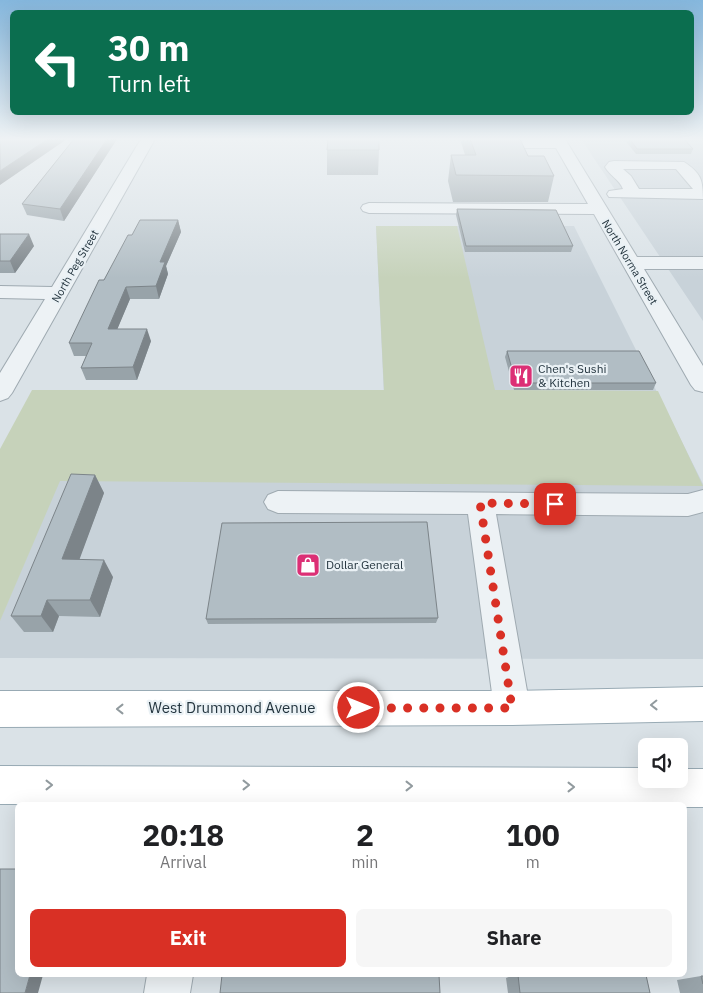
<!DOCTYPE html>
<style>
:root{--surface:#fff;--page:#f6f6f6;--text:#202124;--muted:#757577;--accent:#d93025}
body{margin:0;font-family:"IBM Plex Sans",sans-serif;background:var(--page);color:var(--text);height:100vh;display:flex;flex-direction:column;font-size:19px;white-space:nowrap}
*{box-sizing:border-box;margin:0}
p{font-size:16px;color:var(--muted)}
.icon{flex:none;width:28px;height:28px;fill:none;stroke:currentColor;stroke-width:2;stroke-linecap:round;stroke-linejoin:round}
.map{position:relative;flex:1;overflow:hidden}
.sheet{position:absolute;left:15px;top:802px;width:672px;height:175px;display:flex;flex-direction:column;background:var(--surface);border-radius:8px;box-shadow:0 5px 20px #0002}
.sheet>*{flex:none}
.top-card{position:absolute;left:10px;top:10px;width:684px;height:105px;border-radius:8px;box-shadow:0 5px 20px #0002;background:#0b6e4f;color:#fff;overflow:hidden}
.buttons{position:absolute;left:638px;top:738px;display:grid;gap:10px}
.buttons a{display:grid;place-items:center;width:50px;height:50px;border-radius:8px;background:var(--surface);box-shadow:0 5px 20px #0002;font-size:25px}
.pin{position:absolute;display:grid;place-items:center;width:42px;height:42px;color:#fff;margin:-21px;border-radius:10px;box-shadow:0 2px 8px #0006}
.me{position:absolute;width:55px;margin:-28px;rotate:90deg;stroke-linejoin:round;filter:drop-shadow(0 0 4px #0008)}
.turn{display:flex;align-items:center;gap:18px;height:105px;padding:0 15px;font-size:22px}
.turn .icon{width:65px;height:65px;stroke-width:2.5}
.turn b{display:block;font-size:35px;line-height:42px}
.eta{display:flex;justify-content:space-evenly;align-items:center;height:85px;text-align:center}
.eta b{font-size:30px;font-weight:700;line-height:35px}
.primary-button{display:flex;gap:10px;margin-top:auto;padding:10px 15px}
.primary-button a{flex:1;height:58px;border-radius:8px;background:var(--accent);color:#fff;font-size:20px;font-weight:700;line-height:58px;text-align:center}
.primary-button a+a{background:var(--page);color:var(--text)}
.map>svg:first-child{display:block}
.built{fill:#c8d2d9}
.green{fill:#c6d2ba}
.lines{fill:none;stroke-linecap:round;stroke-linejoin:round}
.minor-casing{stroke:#9faab1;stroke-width:2}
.major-casing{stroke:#98aab4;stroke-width:2}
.minor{fill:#edf2f5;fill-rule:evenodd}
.major{fill:#fff;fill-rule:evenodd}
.wall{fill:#98a3a9}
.shaded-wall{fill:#7c8489}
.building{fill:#b1bdc4;stroke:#7c8489}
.oneway{stroke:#919a9e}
.route{stroke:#d93025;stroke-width:9;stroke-dasharray:0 16.2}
.labels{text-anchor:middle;stroke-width:4.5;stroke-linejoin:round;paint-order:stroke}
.far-street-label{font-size:11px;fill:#23343e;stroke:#eaf1f5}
.poi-label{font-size:12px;fill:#23343e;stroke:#eaf1f5;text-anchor:start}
.near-street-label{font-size:15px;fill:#23343e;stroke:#eaf1f5}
</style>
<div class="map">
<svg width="703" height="993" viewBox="0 0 703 993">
<rect width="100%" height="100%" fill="#dae2e7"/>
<!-- built -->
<path class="built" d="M 581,139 L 703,139 L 703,321 Z
M 376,226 L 574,226 L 703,484 L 703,659 L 0,658 L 0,620 L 59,481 L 388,481 Z"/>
<!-- green -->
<path class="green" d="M 376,226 L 457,226 L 495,390 L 658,391 L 703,486 L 60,481 L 0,621 L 0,449 L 32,390 L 384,390 Z"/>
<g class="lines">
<!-- minor casing -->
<g class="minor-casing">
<path id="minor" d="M 141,139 L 155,139 L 12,393 L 8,398 L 0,401 L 0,373 L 45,299 L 0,298 L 0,286 L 52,287 Z
M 565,139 L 637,257 L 703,257 L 703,269 L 644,269 L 703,366 L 703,392 L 695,390 L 691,385 L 594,214 L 369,213 L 363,211 L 361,208 L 363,205 L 369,203 L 588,204 L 556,148 L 523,148 L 516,144 L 523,140 Z
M 614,161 L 684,162 C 701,173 703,180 703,199 L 609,197 L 607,194 L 609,191 L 623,189 C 619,179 610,176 605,167 L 609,162 ZM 623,169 L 676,169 L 693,189 L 639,189 L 631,176 Z
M 703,490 L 703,512 L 688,516 L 496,514 L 530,708 L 525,720 L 512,725 L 499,720 L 494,708 L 468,514 L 278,513 L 268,509 L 264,502 L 268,495 L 278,491 L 688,494 Z
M 147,975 L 193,975 L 190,993 L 144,993 Z"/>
</g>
<!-- major casing -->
<g class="major-casing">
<path id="major" d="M 703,687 L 703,721 L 512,725 L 0,727 L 0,691 L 512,691 Z
M 0,766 L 646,768 L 646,779 L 679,779 L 679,769 L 703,769 L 703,807 L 685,807 L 685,805 L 0,804 Z"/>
</g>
<!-- minor -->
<use href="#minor" class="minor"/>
<!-- major -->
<use href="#major" class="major"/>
</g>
<!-- wall -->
<path class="wall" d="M 74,139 L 117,139 L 64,221 L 27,215 L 22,204 Z
M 460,139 L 520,139 L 528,156 L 554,176 L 548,202 L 453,202 L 448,181 L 451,155 L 465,155 Z
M 624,139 L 684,139 L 693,149 L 691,154 L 636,154 Z
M 327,150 L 379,150 L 378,175 L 327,175 Z
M 457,209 L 573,246 L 571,252 L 465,252 L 456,215 Z
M 178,220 L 181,232 L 166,266 L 168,274 L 159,299 L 130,299 L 117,329 L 151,341 L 137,380 L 86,380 L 81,368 L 86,356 L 74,356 L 69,343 L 104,280 L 132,235 Z
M 0,234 L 34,246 L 15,273 L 0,273 Z
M 507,351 L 656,383 L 653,390 L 514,390 L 505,357 Z
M 95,475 L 104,493 L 79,559 L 113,577 L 100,617 L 59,616 L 53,632 L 24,632 L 11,616 Z
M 438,618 L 436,623 L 208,624 L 206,619 Z
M 514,975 L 646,975 L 650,993 L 508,993 L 506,978 Z
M 701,976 L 703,976 L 703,993 L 680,993 L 677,980 Z"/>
<!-- shaded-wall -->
<path class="shaded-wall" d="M 48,139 L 67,139 L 0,185 L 0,171 Z
M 107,139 L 117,139 L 64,221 L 60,209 Z
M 178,220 L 181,232 L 166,266 L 168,274 L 159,299 L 156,286 L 160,262 Z
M 29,234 L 34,246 L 15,273 L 10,261 Z
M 126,287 L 130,299 L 112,342 L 108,329 Z
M 147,329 L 151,341 L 137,380 L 133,367 Z
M 95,475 L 104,493 L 73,577 L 62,559 Z
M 104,560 L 113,577 L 100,617 L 90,600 Z
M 47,600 L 59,616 L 53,632 L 41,616 Z
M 30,975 L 43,975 L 38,993 L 25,993 Z"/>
<!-- building -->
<path class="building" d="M 0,139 L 48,139 L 0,171 Z
M 74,139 L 107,139 L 60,209 L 22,204 Z
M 328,139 L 379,139 L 379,150 L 327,150 Z
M 470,139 L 520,139 L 528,156 L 544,156 L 554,176 L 456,175 L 451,155 L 476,155 Z
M 630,139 L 684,139 L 693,149 L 637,149 Z
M 457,209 L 556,210 L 573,246 L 466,246 Z
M 140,220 L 178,220 L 160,262 L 165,262 L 156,286 L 126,287 L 108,329 L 147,329 L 133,367 L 81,368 L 92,343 L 69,343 L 99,280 L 104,280 L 128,235 L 132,235 Z
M 0,234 L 29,234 L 10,261 L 0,261 Z
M 507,351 L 639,351 L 656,383 L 516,383 Z
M 71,474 L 95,475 L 62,559 L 104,560 L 90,600 L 47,600 L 41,616 L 11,616 Z
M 427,522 L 438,618 L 206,619 L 222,523 Z
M 0,869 L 18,869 L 18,975 L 30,975 L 25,993 L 0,993 Z
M 222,975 L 439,975 L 440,993 L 220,993 Z
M 518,975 L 646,975 L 650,993 L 520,993 Z
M 701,976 L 703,976 L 703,984 Z"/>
<!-- one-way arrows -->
<defs><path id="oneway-chevron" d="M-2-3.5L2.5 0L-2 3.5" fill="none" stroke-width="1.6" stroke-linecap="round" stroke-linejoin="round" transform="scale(1.25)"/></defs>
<g class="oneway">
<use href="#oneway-chevron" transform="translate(654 705) rotate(179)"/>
<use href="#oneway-chevron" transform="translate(120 709) rotate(180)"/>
<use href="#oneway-chevron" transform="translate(49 785)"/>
<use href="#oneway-chevron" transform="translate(246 785)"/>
<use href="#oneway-chevron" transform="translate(409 786)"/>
<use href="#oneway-chevron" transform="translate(571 787)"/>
</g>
<!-- sky -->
<linearGradient id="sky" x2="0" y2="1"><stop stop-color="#85b7dd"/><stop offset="0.5" stop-color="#eef2f4"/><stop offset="1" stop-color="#eef2f4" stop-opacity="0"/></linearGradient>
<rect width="703" height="278" fill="url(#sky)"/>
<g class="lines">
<!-- route -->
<path class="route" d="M 359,708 L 512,708 L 480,503 L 555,504"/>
</g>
<!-- icons -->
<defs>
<g id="restaurant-square" transform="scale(1.25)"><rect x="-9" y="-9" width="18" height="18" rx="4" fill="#dc2f75" stroke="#eaf1f5"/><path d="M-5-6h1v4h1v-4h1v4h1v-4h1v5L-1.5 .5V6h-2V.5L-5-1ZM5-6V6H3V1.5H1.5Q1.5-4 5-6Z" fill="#fff"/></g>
<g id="shop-square" transform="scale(1.25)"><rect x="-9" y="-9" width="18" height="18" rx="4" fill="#dc2f75" stroke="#eaf1f5"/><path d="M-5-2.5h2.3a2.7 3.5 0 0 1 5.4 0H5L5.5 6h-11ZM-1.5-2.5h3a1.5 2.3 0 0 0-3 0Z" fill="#fff"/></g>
</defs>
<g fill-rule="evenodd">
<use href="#restaurant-square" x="521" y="376"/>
<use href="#shop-square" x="308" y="565"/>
</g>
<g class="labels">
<!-- far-street labels -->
<g class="far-street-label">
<text transform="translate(630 262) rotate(59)" y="4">North Norma Street</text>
<text transform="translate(75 266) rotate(-60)" y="4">North Peg Street</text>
</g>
<!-- poi labels -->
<g class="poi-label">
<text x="538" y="373">Chen's Sushi<tspan x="538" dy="14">&amp; Kitchen</tspan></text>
<text x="326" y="569">Dollar General</text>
</g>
<!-- near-street labels -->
<g class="near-street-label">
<text x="232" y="713">West Drummond Avenue</text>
</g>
</g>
</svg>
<div class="buttons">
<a><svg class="icon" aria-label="sound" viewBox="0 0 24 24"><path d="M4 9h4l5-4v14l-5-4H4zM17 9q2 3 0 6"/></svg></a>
</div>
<div class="pin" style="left:555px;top:504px;background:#d93025"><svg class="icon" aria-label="arrive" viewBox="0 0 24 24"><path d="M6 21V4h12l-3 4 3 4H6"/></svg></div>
<svg class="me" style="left:359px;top:708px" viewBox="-20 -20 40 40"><circle r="17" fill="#d93025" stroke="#fff" stroke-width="3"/><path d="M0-11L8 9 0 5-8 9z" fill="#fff"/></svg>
<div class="top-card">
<div class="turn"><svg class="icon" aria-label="left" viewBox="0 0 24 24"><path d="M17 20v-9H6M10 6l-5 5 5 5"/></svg><div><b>30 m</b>Turn left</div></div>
</div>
<section class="sheet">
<div class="eta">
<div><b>20:18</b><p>Arrival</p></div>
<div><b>2</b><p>min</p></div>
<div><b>100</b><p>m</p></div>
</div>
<div class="primary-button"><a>Exit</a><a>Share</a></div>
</section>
</div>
